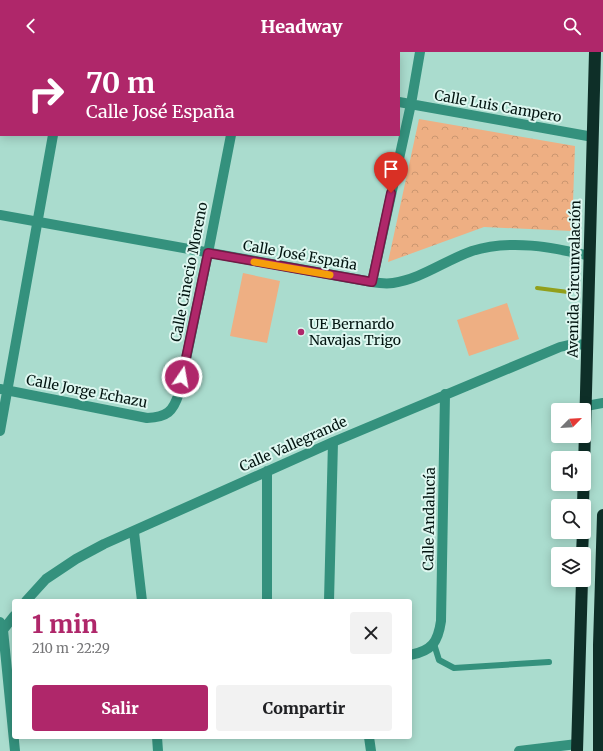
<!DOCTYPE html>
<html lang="es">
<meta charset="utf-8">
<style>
:root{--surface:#fff;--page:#f2f2f2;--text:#202124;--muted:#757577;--accent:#af276a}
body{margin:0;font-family:Merriweather,serif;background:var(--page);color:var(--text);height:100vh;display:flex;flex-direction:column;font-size:15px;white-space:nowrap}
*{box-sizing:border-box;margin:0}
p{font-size:13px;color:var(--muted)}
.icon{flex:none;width:22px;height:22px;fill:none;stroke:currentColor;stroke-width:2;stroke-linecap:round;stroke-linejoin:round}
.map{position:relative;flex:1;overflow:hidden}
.side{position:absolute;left:12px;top:547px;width:400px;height:140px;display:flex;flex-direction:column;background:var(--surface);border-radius:4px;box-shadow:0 2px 10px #0003}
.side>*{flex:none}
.hud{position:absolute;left:0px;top:0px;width:400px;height:84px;box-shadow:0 2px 10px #0003;background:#af276a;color:#fff;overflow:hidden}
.needle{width:26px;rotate:66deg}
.tools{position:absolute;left:551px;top:351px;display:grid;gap:8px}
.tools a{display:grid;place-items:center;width:40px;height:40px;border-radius:4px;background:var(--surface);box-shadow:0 2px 10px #0003;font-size:20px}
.pin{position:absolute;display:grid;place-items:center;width:34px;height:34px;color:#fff;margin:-41px -17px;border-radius:50% 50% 50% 0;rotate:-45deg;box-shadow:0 0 4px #0007}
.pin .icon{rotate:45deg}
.me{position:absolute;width:44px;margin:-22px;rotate:12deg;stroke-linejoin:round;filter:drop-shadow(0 0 3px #0008)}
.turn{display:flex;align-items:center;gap:14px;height:84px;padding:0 20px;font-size:18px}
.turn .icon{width:52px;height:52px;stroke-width:2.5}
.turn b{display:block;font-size:28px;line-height:34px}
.round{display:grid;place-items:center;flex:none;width:42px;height:42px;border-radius:4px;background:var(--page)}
.overview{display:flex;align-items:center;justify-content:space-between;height:68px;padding:0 20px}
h1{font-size:24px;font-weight:800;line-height:30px;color:var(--accent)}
.cta{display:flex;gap:8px;margin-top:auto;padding:8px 20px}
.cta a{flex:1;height:46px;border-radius:4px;background:var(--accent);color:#fff;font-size:16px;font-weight:800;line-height:46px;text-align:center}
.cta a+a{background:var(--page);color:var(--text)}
header{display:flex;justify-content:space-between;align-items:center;height:52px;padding:0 20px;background:var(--accent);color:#fff;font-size:18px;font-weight:800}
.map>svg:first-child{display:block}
.grass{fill:#eeaf83}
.park{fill:url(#park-crowns)}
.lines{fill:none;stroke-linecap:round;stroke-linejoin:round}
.stream{stroke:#929f1b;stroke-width:4}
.lane{stroke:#34917d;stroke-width:6}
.street{stroke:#34917d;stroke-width:10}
.highway{stroke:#0e2f28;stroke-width:12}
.route-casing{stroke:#721945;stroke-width:10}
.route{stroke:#af276a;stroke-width:7}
.slow{stroke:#f59e0b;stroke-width:7}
.poi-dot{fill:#af276a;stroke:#def7f0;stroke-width:1.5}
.labels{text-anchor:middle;stroke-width:4;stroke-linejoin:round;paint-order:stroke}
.street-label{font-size:14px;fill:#021410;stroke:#def7f0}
.poi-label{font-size:14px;fill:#021410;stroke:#def7f0;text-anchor:start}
</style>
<header><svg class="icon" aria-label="back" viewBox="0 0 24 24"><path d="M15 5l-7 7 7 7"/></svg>Headway<svg class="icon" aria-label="search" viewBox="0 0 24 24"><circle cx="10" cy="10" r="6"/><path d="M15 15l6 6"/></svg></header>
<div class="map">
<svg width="603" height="699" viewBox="0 0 603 699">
<defs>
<pattern id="park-crowns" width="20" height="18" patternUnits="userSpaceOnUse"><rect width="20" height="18" fill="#eeaf83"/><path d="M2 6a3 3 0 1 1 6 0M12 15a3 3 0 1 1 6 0" fill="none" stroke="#ca9670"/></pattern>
</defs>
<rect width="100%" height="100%" fill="#aadcce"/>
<!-- grass -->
<path class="grass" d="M 243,221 L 280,229 L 267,291 L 230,284 Z
M 507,251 L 519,287 L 469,304 L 457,268 Z"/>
<!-- park -->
<path class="park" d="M 419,67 L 575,94 L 572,179 L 484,175 L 388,210 Z"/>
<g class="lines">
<!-- stream -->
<path class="stream" d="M 537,236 L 568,240"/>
<!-- lane -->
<path class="lane" d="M 434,592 L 439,608 L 454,616 L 549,610"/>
<!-- street -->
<path class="street" d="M 117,0 L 123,1
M 67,1 L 67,0
M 247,1 L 247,0
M 399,50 L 593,85
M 0,163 L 372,230 C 378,231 386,232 393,231 C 421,227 446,208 472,199 C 511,187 552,195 590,204
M 372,230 L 411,52 L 420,0
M 0,337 L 147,366 C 167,365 173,360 179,341 L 208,201 L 231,83
M 586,354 L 603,351
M 0,379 L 53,83
M 134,480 L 142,549
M 26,549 L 46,527 L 76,507 L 104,492 L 333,390 L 560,295 L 573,292 L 588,293
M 267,549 L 267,419
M 329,549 L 333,390
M 0,570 L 3,578 L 15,699
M 3,578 L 14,564
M 410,603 C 432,599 438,590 441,569 L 445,342
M 157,685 L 158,699
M 369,685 L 371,699
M 519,699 L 577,692"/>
<!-- highway -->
<path class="highway" d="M 583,454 L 595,0
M 582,502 L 583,480
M 577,699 L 582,528
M 599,699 L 599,593 L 603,463"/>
</g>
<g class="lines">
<!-- route casing -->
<g class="route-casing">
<path id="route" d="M 182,325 L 208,201 L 372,230 L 391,141"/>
</g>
<!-- route -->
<use href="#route" class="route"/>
<!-- slow -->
<path class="slow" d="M 254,210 L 330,223"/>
</g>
<!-- markers -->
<circle class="poi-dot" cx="301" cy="280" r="4"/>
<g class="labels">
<!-- street labels -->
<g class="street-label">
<text transform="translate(498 54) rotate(10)" y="5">Calle Luis Campero</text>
<text transform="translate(300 203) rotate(10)" y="5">Calle José España</text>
<text transform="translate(189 220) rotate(-79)" y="5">Calle Cinecio Moreno</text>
<text transform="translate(574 227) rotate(-89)" y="5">Avenida Circunvalación</text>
<text transform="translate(87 339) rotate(11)" y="5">Calle Jorge Echazu</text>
<text transform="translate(293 392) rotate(-24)" y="5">Calle Vallegrande</text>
<text transform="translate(429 467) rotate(-89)" y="5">Calle Andalucía</text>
</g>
<!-- poi labels -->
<g class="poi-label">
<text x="309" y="277">UE Bernardo<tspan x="309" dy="16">Navajas Trigo</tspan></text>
</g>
</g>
</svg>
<div class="tools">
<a><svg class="needle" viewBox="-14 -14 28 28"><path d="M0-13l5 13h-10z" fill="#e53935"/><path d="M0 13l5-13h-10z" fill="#757577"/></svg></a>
<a><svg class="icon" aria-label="sound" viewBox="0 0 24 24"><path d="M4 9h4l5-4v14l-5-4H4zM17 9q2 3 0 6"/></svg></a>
<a><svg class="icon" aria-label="search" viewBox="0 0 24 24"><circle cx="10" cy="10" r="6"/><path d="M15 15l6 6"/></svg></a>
<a><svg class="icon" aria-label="layers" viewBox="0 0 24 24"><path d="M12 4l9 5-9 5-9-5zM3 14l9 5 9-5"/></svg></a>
</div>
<div class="pin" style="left:391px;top:141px;background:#d93025"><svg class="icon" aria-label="arrive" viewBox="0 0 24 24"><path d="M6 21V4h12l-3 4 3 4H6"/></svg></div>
<svg class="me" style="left:182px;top:325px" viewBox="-20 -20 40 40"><circle r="17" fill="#af276a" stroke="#fff" stroke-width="3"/><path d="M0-11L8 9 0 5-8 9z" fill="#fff"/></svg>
<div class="hud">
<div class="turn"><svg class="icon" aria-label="right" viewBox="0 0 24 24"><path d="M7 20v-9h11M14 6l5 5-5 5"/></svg><div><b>70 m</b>Calle José España</div></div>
</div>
<section class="side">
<div class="overview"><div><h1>1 min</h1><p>210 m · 22:29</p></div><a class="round"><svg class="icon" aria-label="close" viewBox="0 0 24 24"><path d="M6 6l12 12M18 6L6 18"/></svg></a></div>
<div class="cta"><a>Salir</a><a>Compartir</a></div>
</section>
</div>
